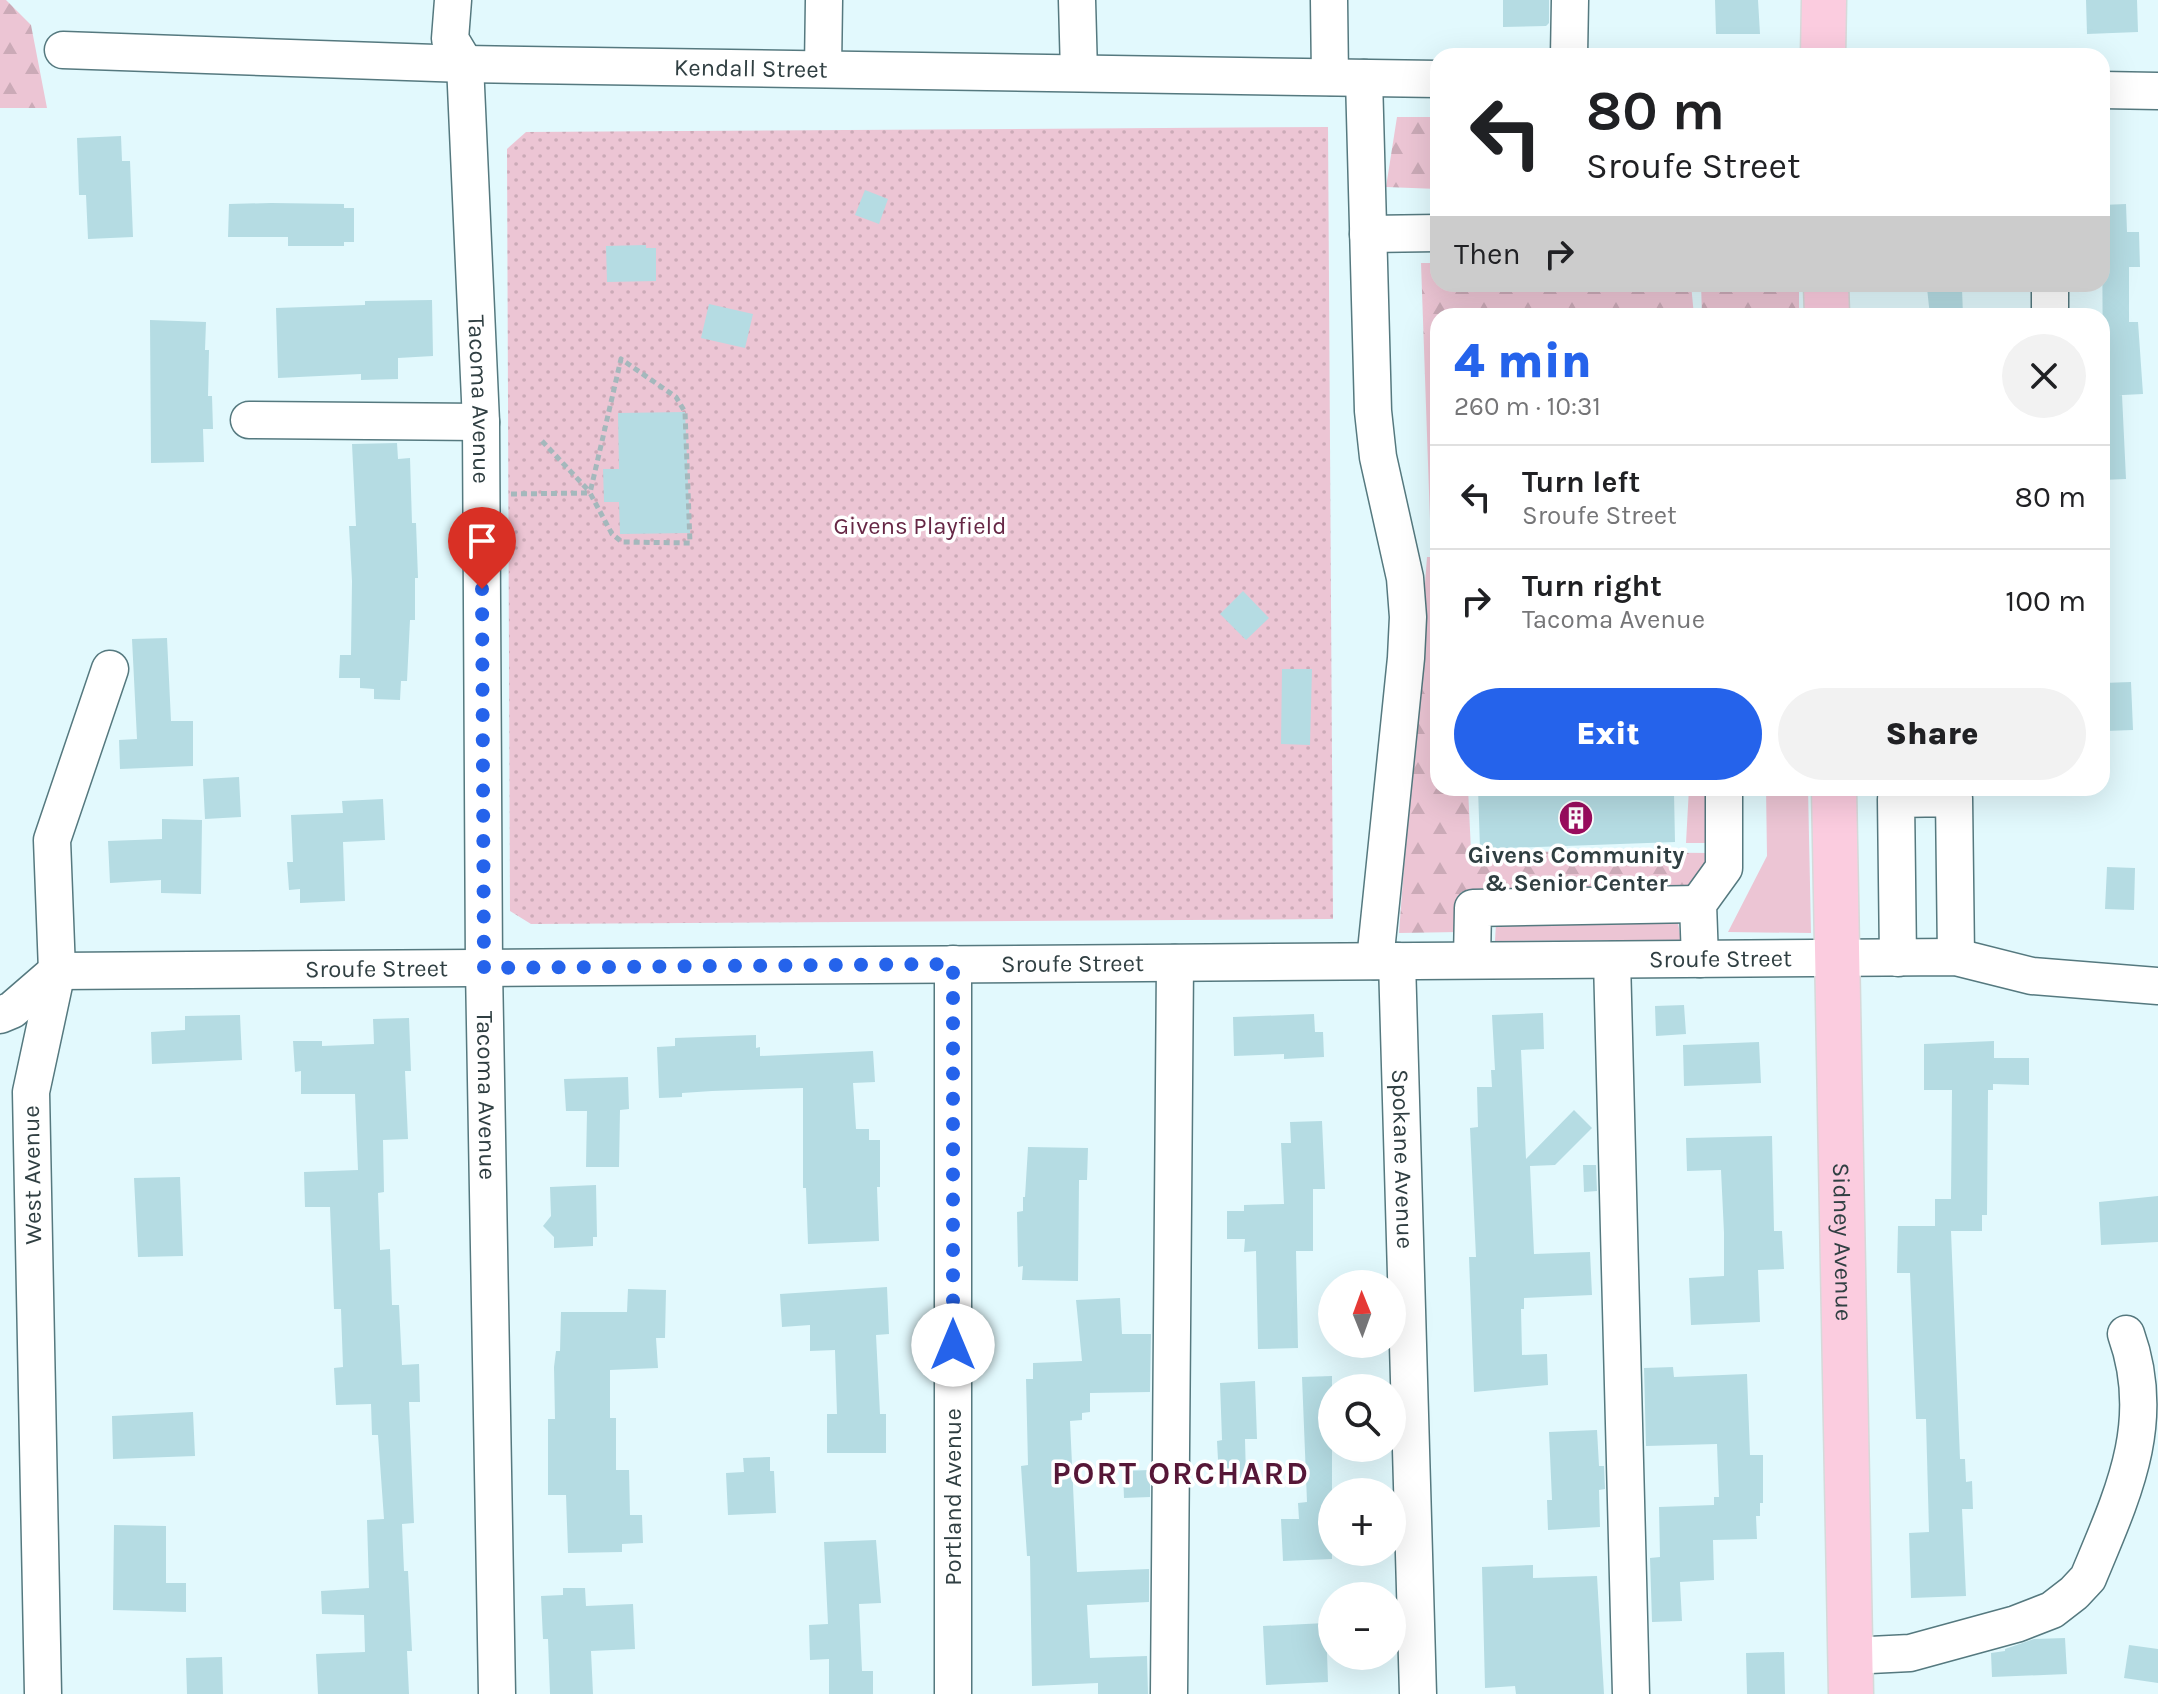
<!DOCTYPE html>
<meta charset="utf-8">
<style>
:root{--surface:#fff;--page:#f2f2f2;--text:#202124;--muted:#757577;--line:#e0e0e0;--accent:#2563eb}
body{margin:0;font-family:Karla,sans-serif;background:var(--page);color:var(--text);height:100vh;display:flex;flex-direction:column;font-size:30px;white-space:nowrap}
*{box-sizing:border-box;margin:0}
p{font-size:26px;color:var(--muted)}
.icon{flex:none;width:44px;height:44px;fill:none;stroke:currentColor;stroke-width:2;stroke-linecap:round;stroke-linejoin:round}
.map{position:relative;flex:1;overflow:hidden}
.drawer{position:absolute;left:1430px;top:308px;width:680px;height:488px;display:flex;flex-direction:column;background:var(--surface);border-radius:24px;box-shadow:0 8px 32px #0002}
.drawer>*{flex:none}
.hud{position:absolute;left:1430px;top:48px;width:680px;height:244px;border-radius:24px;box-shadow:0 8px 32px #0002;background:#fff;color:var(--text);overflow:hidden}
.needle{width:52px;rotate:359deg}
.buttons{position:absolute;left:1318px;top:1270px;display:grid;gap:16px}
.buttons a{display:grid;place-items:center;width:88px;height:88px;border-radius:50%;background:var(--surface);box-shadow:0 8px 32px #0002;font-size:40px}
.pin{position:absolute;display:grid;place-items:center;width:68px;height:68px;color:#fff;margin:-82px -34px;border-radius:50% 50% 50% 0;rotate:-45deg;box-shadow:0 0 8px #0007}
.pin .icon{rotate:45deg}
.me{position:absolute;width:88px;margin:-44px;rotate:0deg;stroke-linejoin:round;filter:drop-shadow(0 0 6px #0008)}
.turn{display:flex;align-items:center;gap:28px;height:168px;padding:0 24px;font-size:36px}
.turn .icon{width:104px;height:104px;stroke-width:2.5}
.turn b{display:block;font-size:56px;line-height:68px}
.then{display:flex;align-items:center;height:76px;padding:0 24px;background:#0003;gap:16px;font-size:30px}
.round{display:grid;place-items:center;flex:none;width:84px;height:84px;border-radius:42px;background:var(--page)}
.headline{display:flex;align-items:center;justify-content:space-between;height:136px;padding:0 24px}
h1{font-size:48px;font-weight:800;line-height:60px;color:var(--accent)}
.cta{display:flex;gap:16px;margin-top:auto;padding:16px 24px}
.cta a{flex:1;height:92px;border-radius:48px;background:var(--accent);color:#fff;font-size:32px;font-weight:800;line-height:92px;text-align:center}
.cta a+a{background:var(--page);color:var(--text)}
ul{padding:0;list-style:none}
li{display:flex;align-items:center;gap:24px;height:104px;padding:0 24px;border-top:2px solid var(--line)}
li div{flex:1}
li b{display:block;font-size:30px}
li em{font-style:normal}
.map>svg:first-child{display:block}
.grass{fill:#ecc5d4}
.forest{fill:url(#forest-firs)}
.park{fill:url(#park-dots)}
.building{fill:#b5dce3}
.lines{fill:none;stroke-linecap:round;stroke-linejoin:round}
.minor-casing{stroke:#55797f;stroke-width:39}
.major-casing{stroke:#d6d9d9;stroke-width:47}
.path{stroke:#a4b8bc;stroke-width:5;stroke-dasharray:6 4;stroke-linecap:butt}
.minor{stroke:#fff;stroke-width:36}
.major{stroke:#fbccdf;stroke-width:44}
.route{stroke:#2563eb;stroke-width:14;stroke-dasharray:0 25.2}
.labels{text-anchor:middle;stroke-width:7;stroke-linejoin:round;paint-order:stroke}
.street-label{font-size:24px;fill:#303f42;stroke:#fff}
.park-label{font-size:24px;fill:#662745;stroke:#fff}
.poi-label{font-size:24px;font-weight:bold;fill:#303f42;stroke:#fff}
.district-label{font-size:32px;font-weight:bold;letter-spacing:2px;fill:#561737;stroke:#fff}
</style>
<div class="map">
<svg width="2158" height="1694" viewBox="0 0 2158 1694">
<defs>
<pattern id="forest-firs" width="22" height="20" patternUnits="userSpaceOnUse" patternTransform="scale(2)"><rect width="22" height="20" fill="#ecc5d4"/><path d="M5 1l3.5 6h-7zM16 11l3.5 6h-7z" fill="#cbaab7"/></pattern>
<pattern id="park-dots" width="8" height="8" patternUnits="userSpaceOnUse" patternTransform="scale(2)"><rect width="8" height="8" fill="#ecc5d4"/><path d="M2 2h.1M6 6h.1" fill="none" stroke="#cbaab7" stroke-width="1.8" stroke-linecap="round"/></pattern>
</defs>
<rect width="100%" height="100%" fill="#e2f9fd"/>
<!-- grass -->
<path class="grass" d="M 1689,788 L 1713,788 L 1713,843 L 1686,843 Z
M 1766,788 L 1808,788 L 1811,933 L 1728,932 L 1767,856 Z
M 1678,923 L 1681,940 L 1495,941 L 1496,924 Z"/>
<!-- forest -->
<path class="forest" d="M 0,0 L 6,0 L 31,25 L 47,108 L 0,108 Z
M 1397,117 L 1438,117 L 1438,189 L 1386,187 Z
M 1421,263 L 1438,263 L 1438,284 L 1691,284 L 1694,316 L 1438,316 L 1438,548 L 1431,549 Z
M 1701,284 L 1799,284 L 1799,316 L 1702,315 Z
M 1427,557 L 1438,557 L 1438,788 L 1468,788 L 1471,851 L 1712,853 L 1695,887 L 1461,892 L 1459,932 L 1399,933 Z"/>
<!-- park -->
<path class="park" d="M 1328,127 L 1333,919 L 531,924 L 510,911 L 507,149 L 526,132 Z"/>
<!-- building -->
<path class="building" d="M 1503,0 L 1549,0 L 1549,23 L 1546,26 L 1503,27 Z
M 1715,0 L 1758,0 L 1760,34 L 1716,34 Z
M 2086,0 L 2137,0 L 2138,32 L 2087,34 Z
M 121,136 L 122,161 L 130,161 L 133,237 L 88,239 L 86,195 L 79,195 L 77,138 Z
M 865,190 L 888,199 L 879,224 L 855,215 Z
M 271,203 L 344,204 L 344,208 L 354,208 L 354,242 L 344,242 L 344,246 L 288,246 L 288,237 L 228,237 L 229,204 Z
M 2126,204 L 2127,232 L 2139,232 L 2140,267 L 2129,267 L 2129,322 L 2138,322 L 2143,394 L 2103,396 L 2102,205 Z
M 646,245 L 646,248 L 656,248 L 656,281 L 607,282 L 606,246 Z
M 1927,288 L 1962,288 L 1963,316 L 1930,316 Z
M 432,300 L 433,356 L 398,358 L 398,379 L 361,380 L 361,374 L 278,378 L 276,308 L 365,305 L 365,301 Z
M 709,304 L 753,314 L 745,348 L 701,338 Z
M 150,320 L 206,322 L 205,350 L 209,350 L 208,396 L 212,396 L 213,429 L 203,429 L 204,462 L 151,463 Z
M 2122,395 L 2126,479 L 2102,480 L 2102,396 Z
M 685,412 L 690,533 L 620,534 L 619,502 L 604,502 L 603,469 L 619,469 L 618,413 Z
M 397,443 L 398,459 L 410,458 L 412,523 L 416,523 L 418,578 L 415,578 L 415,620 L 410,620 L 407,681 L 401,681 L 400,700 L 374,699 L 374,689 L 360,688 L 360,678 L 339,678 L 340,655 L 351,655 L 352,581 L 349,526 L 356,526 L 352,444 Z
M 1243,591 L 1269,618 L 1246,640 L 1220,614 Z
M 167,638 L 171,721 L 193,721 L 193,766 L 120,769 L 119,740 L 137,739 L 132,639 Z
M 1282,669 L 1312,669 L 1310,745 L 1281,744 Z
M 2131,682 L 2133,730 L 2105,731 L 2103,683 Z
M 239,777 L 241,817 L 205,819 L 203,779 Z
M 1478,788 L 1670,788 L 1670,794 L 1674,793 L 1675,842 L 1480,849 Z
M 383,799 L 385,840 L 343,842 L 345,901 L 300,903 L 300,889 L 289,890 L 287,862 L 293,862 L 291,815 L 343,813 L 342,801 Z
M 162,819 L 202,820 L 201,894 L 161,893 L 161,880 L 110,883 L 108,841 L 162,839 Z
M 2107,867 L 2135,868 L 2134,910 L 2105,909 Z
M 1684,1005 L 1686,1034 L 1656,1036 L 1655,1006 Z
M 1543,1013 L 1544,1049 L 1521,1050 L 1526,1159 L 1574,1110 L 1592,1128 L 1555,1165 L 1530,1166 L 1534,1254 L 1590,1252 L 1592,1295 L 1524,1298 L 1524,1309 L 1521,1309 L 1522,1355 L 1547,1354 L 1548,1385 L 1474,1392 L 1469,1257 L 1476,1257 L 1470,1128 L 1478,1127 L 1477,1087 L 1492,1087 L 1491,1070 L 1495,1070 L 1492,1015 Z
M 1314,1014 L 1315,1032 L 1323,1032 L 1324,1057 L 1284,1059 L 1284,1054 L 1234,1056 L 1233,1017 Z
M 240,1015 L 242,1060 L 152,1064 L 151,1032 L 185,1030 L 185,1016 Z
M 409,1018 L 411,1071 L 405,1071 L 408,1139 L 383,1140 L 384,1192 L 378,1193 L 380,1250 L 390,1249 L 392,1305 L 399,1305 L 402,1365 L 419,1364 L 420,1402 L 409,1402 L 414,1523 L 402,1524 L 404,1571 L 408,1571 L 412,1651 L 407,1651 L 409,1694 L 318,1694 L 316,1654 L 365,1652 L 364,1615 L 322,1614 L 321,1591 L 369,1588 L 367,1520 L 384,1519 L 378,1435 L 372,1435 L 371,1404 L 336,1405 L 334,1368 L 343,1367 L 341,1309 L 334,1309 L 330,1207 L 305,1207 L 304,1172 L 358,1170 L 355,1094 L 301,1094 L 301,1071 L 295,1072 L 293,1041 L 322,1041 L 322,1046 L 374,1044 L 373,1019 Z
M 756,1035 L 756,1048 L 760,1047 L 760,1056 L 873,1051 L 875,1082 L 853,1083 L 856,1129 L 869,1129 L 869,1140 L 880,1140 L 880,1187 L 877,1187 L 879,1241 L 808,1244 L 806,1188 L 803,1188 L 803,1088 L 712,1091 L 682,1093 L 682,1097 L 659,1098 L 657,1047 L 675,1046 L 675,1038 Z
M 1994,1041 L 1994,1058 L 2029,1058 L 2029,1085 L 1993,1084 L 1993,1090 L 1988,1090 L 1987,1215 L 1982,1215 L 1982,1231 L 1951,1231 L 1960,1459 L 1965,1459 L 1966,1482 L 1972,1481 L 1973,1509 L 1962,1509 L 1966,1596 L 1911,1598 L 1909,1533 L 1929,1532 L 1926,1419 L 1916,1419 L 1910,1273 L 1897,1273 L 1898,1226 L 1935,1226 L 1935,1199 L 1951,1199 L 1952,1090 L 1924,1090 L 1924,1044 Z
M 1759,1042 L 1761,1083 L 1684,1086 L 1683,1045 Z
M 628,1077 L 629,1109 L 620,1110 L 619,1167 L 586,1167 L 587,1111 L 566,1111 L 564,1079 Z
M 1322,1121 L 1325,1189 L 1313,1189 L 1313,1251 L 1296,1251 L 1298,1348 L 1258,1349 L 1256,1251 L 1244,1252 L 1245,1239 L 1227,1239 L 1227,1211 L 1244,1211 L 1244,1205 L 1284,1204 L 1281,1143 L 1291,1143 L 1290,1122 Z
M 1772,1136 L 1774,1231 L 1782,1231 L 1784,1269 L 1758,1270 L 1760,1322 L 1691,1325 L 1689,1278 L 1724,1276 L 1724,1233 L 1721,1170 L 1687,1171 L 1686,1138 Z
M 1028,1147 L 1088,1148 L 1087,1180 L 1079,1180 L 1078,1281 L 1022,1280 L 1023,1266 L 1018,1267 L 1017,1212 L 1023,1211 L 1023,1197 L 1025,1197 Z
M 1583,1165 L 1596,1165 L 1597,1191 L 1584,1192 Z
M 180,1177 L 183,1256 L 138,1257 L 134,1178 Z
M 596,1185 L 597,1237 L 593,1237 L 593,1246 L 554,1248 L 554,1237 L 543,1226 L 551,1216 L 550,1187 Z
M 2158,1196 L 2158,1242 L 2101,1245 L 2099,1202 Z
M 887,1287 L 889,1334 L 876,1335 L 880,1414 L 886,1414 L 886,1453 L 827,1453 L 827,1414 L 837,1414 L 835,1350 L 810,1351 L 810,1325 L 782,1327 L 780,1294 Z
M 628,1289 L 666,1290 L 665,1338 L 656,1338 L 658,1368 L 610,1370 L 610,1418 L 616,1418 L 616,1470 L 629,1470 L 630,1515 L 642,1515 L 643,1543 L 622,1544 L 622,1552 L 568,1553 L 566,1495 L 548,1495 L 548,1419 L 555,1419 L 554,1367 L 556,1351 L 560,1351 L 561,1312 L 627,1312 Z
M 1120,1298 L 1122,1334 L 1151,1334 L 1150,1392 L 1090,1393 L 1090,1412 L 1082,1413 L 1082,1420 L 1070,1421 L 1077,1572 L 1149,1569 L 1149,1602 L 1087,1605 L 1090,1658 L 1147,1656 L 1148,1694 L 1098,1694 L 1098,1683 L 1032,1686 L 1030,1556 L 1027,1556 L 1021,1466 L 1028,1465 L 1026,1379 L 1033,1379 L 1033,1363 L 1082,1361 L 1076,1300 Z
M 1673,1367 L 1674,1377 L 1747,1374 L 1750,1455 L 1763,1455 L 1763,1503 L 1760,1503 L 1760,1516 L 1756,1516 L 1757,1539 L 1713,1540 L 1714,1580 L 1680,1582 L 1682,1621 L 1652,1622 L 1650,1558 L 1660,1557 L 1659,1507 L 1714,1505 L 1714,1497 L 1719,1497 L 1717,1444 L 1646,1446 L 1644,1368 Z
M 1332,1376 L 1332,1559 L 1283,1561 L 1281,1519 L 1299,1519 L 1298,1503 L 1307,1502 L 1302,1377 Z
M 1255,1381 L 1257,1439 L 1245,1439 L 1246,1478 L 1219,1479 L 1217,1441 L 1228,1439 L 1222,1440 L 1220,1383 Z
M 193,1412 L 195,1456 L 113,1459 L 112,1416 Z
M 1597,1430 L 1599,1466 L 1604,1466 L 1605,1489 L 1599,1490 L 1600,1527 L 1548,1530 L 1547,1500 L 1552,1500 L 1549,1432 Z
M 770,1457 L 770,1471 L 774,1471 L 776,1513 L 728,1515 L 726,1473 L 744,1472 L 743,1458 Z
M 1150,1470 L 1150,1497 L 1124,1498 L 1123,1471 Z
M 114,1525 L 166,1526 L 166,1583 L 186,1583 L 186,1612 L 113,1610 Z
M 876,1540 L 881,1603 L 859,1604 L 862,1671 L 873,1671 L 873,1694 L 829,1694 L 829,1659 L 810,1660 L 809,1625 L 828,1624 L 824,1542 Z
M 1533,1565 L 1533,1578 L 1597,1576 L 1604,1694 L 1516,1694 L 1515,1686 L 1485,1688 L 1482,1567 Z
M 563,1588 L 585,1588 L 586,1606 L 633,1604 L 635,1649 L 591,1651 L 593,1694 L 550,1694 L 548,1639 L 543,1639 L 541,1596 L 563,1595 Z
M 1326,1623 L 1328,1682 L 1266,1685 L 1263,1626 Z
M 2065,1638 L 2067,1674 L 1992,1677 L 1991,1653 L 2005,1651 L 2005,1649 L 2034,1639 Z
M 2129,1645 L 2158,1649 L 2158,1683 L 2124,1678 Z
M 1784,1652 L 1785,1694 L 1747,1694 L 1746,1653 Z
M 222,1657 L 223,1694 L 187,1694 L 186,1658 Z"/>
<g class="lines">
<!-- minor casing -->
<g class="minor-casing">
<g id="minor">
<path id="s1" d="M 453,0 L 450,39 L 465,64 L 481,422 L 484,968 L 497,1694"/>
<path d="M 1077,0 L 1079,73"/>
<path d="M 1329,0 L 1330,77"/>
<path id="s2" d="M 63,50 L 465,64 L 1438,79"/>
<path d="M 1569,56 L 1570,0"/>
<path d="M 823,68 L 824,0"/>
<path d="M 1364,78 L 1373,411 L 1378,457 L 1405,578 L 1408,617 L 1406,658 L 1375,961"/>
<path d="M 2102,90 L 2158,91"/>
<path d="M 1368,234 L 1438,233"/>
<path d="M 2050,284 L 2050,316"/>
<path d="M 249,420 L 481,422"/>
<path d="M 1898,958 L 1896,799 L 1954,798 L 1956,957"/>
<path d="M 1700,959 L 1698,904 L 1724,868 L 1724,788"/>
<path d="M 1472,960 L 1473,908 L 1698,904"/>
<path d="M 1612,960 L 1631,1694"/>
<path id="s3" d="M 1397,961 L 1418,1694"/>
<path d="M 953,964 L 953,1694"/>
<path id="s4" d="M 0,1015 L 12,1010 L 57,971 L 1956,957 L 2032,976 L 2158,986"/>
<path d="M 1850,1656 L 1910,1653 L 2016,1624 L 2052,1610 L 2074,1593 L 2088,1578 C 2122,1496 2158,1423 2126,1334"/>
<path d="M 43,1694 L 31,1092 L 57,971 L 52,840 L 110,669"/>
<path d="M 1169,1694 L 1175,963"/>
</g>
</g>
<!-- major casing -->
<g class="major-casing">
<g id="major">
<path d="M 1823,56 L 1824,0"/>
<path d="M 1826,284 L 1827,316"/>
<path id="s5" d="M 1834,788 L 1851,1694"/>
</g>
</g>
<!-- path -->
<path class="path" d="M 542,441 L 590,492
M 511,494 L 590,493 L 612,534 L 622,542 L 690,543 L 685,412 L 676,397 L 621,359 L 590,493"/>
<!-- minor -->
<use href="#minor" class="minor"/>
<!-- major -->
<use href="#major" class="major"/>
</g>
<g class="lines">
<!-- route -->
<path class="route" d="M 482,589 L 484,968 L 953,964 L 953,1345"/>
</g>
<!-- icons -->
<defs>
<g id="building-disc" transform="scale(1.8)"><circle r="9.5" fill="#9a0c5e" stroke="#fff"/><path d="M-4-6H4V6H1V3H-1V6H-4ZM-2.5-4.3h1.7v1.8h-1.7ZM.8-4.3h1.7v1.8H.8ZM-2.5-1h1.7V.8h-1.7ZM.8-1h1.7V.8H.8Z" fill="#fff"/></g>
</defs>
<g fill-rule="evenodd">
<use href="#building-disc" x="1576" y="818"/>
</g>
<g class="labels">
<!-- street labels -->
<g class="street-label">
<text dy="8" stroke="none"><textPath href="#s2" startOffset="688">Kendall Street</textPath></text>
<text dy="8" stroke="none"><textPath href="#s1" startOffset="404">Tacoma Avenue</textPath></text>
<text dy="8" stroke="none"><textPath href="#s4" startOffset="1736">Sroufe Street</textPath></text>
<text dy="8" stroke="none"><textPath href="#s4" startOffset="1088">Sroufe Street</textPath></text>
<text dy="8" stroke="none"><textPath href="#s4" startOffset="392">Sroufe Street</textPath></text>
<text dy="8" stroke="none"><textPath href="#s1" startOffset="1100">Tacoma Avenue</textPath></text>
<text dy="8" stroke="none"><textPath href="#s3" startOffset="198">Spokane Avenue</textPath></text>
<text transform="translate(32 1175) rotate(-91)" y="8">West Avenue</text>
<text dy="8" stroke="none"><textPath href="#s5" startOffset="454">Sidney Avenue</textPath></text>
<text transform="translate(953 1497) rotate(-90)" y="8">Portland Avenue</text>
</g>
<!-- park labels -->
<g class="park-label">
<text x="920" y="534">Givens Playfield</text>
</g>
<!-- poi labels -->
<g class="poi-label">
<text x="1576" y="863">Givens Community<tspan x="1576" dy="28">&amp; Senior Center</tspan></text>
</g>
<!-- district labels -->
<g class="district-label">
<text x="1181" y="1484">PORT ORCHARD</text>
</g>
</g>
</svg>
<div class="buttons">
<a><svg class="needle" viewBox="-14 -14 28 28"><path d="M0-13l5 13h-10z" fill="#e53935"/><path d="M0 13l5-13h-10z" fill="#757577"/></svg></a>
<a><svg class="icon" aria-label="search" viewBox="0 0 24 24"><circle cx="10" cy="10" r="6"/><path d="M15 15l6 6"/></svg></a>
<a>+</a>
<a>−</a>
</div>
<div class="pin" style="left:482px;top:589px;background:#d93025"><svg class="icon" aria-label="arrive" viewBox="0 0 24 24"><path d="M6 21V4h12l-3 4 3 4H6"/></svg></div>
<svg class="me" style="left:953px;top:1345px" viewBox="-20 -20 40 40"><circle r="19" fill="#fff"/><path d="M0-13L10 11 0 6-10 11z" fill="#2563eb"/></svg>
<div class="hud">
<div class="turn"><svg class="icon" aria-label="left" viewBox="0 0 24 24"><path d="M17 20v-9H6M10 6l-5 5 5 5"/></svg><div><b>80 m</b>Sroufe Street</div></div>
<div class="then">Then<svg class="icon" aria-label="right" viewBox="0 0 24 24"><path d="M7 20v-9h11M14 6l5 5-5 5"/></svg></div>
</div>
<section class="drawer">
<div class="headline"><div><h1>4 min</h1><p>260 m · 10:31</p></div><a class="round"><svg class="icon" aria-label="close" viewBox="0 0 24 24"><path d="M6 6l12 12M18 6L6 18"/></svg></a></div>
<ul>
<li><svg class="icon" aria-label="left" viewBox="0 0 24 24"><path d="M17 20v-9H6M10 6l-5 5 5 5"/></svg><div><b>Turn left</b><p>Sroufe Street</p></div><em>80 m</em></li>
<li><svg class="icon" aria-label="right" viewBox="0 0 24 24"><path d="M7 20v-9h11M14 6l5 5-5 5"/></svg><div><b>Turn right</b><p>Tacoma Avenue</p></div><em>100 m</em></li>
</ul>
<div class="cta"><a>Exit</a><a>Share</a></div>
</section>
</div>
